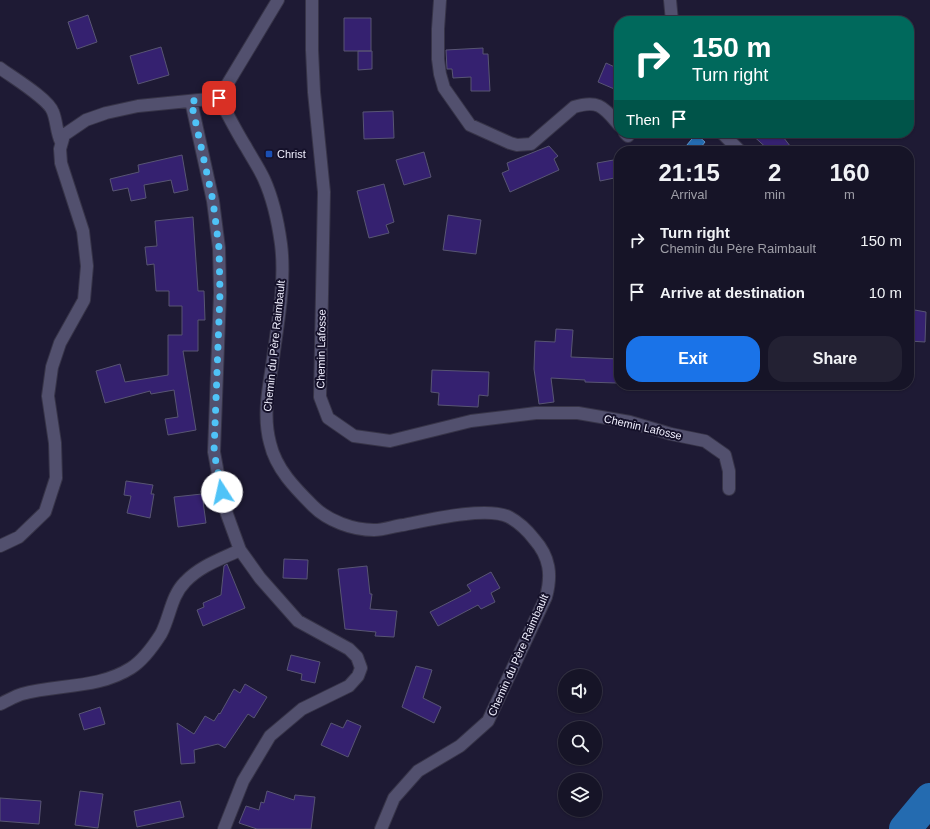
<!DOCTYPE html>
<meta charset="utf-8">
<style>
:root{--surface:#161427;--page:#232133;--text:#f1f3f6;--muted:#9e9ea7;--line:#353344;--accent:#1a73e8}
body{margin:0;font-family:Helvetica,sans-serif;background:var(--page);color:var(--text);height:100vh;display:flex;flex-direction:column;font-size:15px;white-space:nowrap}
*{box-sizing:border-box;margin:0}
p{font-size:13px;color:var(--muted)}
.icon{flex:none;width:22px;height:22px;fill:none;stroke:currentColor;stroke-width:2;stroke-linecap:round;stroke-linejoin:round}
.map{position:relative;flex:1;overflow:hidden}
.details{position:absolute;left:614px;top:146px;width:300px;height:244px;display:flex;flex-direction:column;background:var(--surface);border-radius:16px;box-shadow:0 1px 3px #0004,0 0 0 1px var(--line)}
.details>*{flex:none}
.hud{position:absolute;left:614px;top:16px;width:300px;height:122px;border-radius:16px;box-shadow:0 1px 3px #0004,0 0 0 1px var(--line);background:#00695c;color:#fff;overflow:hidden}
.fabs{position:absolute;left:558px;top:669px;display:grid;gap:8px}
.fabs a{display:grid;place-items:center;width:44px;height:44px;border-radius:50%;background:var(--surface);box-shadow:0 1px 3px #0004,0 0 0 1px var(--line);font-size:20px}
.pin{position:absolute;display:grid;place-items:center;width:34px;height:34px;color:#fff;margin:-17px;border-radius:8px;box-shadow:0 2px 6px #0006}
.me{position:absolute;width:44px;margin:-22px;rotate:350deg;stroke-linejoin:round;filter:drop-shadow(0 0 3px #0008)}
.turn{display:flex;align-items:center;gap:14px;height:84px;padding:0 12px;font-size:18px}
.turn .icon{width:52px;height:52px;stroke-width:2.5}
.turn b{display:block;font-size:28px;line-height:34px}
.then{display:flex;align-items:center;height:38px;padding:0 12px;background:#0003;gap:8px;font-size:15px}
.eta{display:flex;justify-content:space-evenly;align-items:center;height:68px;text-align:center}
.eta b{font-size:24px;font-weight:700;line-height:28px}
.button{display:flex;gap:8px;margin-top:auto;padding:8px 12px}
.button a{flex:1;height:46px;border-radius:16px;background:var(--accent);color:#fff;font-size:16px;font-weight:700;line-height:46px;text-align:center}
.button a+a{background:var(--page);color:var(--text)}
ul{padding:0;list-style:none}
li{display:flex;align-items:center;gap:12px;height:52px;padding:0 12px}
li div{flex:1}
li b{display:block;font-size:15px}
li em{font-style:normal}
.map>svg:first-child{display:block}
.water{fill:#246bb0;stroke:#6193c7}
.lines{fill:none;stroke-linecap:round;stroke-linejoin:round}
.river{stroke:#246bb0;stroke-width:32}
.building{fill:#352170;stroke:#585573}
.minor-casing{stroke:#373448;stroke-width:14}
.minor{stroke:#52506e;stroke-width:12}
.route{stroke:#4fc3f7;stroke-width:7;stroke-dasharray:0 12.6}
.transit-dot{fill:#1a4fb4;stroke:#15112a;stroke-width:1.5}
.labels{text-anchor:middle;stroke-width:4;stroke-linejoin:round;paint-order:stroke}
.poi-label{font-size:11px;fill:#f0effe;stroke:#15112a;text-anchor:start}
.street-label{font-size:11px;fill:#f0effe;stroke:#15112a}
</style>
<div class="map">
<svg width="930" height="829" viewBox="0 0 930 829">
<rect width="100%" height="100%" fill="#1e1a34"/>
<!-- water -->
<path class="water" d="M 696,134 L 705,142 L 698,151 L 682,151 Z"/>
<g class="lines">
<!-- river -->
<path class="river" d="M 905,829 L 930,799"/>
</g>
<!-- building -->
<path class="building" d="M 88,15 L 97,42 L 77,49 L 68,22 Z
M 344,18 L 371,18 L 371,51 L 344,51 Z
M 161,47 L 169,75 L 138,84 L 130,56 Z
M 483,48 L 483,54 L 488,54 L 490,91 L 471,91 L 471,77 L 453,78 L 452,69 L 447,69 L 446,50 Z
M 358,51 L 372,51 L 372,69 L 358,70 Z
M 606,63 L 619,69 L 619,91 L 598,82 Z
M 393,111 L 394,138 L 364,139 L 363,112 Z
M 750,133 L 780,133 L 794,151 L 770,151 Z
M 549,146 L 558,156 L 554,159 L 559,170 L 510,192 L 502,173 L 509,170 L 507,163 Z
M 424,152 L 431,177 L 404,185 L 396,160 Z
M 182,155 L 188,190 L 174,193 L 171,180 L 144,185 L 146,198 L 131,201 L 128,188 L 113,191 L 110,179 L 139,172 L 138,165 Z
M 619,159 L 619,177 L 600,181 L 597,163 Z
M 384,184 L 394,222 L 386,225 L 389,233 L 369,238 L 357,191 Z
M 448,215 L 481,220 L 476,254 L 443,250 Z
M 193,217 L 198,291 L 204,291 L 205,320 L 198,320 L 198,351 L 183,351 L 196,430 L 168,435 L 165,419 L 178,417 L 174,390 L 151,394 L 150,391 L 105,403 L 96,371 L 120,364 L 125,382 L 168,375 L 168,335 L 182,335 L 182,306 L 169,306 L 169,291 L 156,291 L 154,264 L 147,265 L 145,247 L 157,246 L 155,221 Z
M 909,309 L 926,312 L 925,342 L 909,341 Z
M 556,329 L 573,330 L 571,357 L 618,359 L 617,383 L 585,382 L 585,380 L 551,378 L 554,402 L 539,404 L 534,369 L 535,341 L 555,342 Z
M 432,370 L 489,372 L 488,396 L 479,395 L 478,407 L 438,405 L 439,393 L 431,392 Z
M 126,481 L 153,485 L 151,494 L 154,494 L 150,518 L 127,513 L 131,496 L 124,495 Z
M 202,494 L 206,523 L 178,527 L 174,497 Z
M 284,559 L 308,560 L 307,579 L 283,578 Z
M 227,564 L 245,608 L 203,626 L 197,610 L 204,607 L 203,603 L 221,595 L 224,566 Z
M 367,566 L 370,594 L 372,594 L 370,609 L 397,611 L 394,637 L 375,636 L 376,632 L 345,629 L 338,569 Z
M 491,572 L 500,588 L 491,593 L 495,602 L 481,609 L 478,605 L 438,626 L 430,612 L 471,591 L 467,585 Z
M 291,655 L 320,662 L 315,683 L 301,680 L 302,674 L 287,670 Z
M 416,666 L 432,670 L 423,698 L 441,707 L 434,723 L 402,707 Z
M 245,684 L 267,697 L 254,718 L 248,714 L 225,748 L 218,744 L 194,750 L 195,763 L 181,764 L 177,723 L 194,734 L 205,716 L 214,721 L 219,713 L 220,714 L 234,689 L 240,693 Z
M 100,707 L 105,724 L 84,730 L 79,714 Z
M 347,720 L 361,726 L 348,757 L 321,745 L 331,723 L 343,728 Z
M 80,791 L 103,794 L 98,828 L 75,825 Z
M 267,791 L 294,800 L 295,795 L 315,797 L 311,829 L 257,829 L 239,823 L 246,806 L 259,810 L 261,802 L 264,803 Z
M 0,798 L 41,801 L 39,824 L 0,821 Z
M 180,801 L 184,817 L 137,827 L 134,811 Z"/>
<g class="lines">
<!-- minor casing -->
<g class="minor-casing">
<path id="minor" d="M 312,0 L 312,50 L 314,92 L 324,192 L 320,397 L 328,418 L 354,436 L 390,441 L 471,421 L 536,413 L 578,413 L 630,422 L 671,434 L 705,441 L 725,455 L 729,471 L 729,489
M 440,0 L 438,29 L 438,59 L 440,74 L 444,88 L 470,125 L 510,143 L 517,145 L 531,144 L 574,107 C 599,99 604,108 619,125
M 670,0 L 672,21
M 0,68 C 12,77 49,99 53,112 C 57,122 56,131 61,142
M 219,98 L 278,0
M 191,101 L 213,201 L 219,248 L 220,293 L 214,452 L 224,506 L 240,550 L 260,578 L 298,621 L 349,649 L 357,657 L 361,668 L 358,676 L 349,686 L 302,709 L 270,736 L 243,781 L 224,829
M 625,133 L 628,136
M 722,133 L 740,151
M 0,546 L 19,537 L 45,512 L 56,478 L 55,443 L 48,396 L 52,367 L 60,343 L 84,300 L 87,266 L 83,231 L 61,163 L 60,149 L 64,135 L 86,120 L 106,113 L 138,106 L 219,98 C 228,115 236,131 246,147 C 252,158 259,168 264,179 C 273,199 278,222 281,244 C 286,284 277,326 272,366 C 268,391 263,417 270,443 C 276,469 295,488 313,506 C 328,521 353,530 374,530 C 384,530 394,526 403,525 C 428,520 487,506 509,517 C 520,523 527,530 534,539 C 550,557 552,575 546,597 L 488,721 L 460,746 L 418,771 L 394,798 L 381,829
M 0,704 C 7,701 15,696 22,694 C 58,684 98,689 131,668 C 142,661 154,645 161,634 C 170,617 171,596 185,582 C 200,566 221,559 240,550"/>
</g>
<!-- minor -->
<use href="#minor" class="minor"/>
</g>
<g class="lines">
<!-- route -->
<path class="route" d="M 219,98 L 191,101 L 213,201 L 219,248 L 220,293 L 214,452 L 222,492"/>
</g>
<!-- markers -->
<rect class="transit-dot" x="265" y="150" width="8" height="8" rx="2"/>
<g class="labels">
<!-- poi labels -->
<g class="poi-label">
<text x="277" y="158">Christ</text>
</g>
<!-- street labels -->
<g class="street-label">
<text transform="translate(274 346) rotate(-84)" y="4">Chemin du Père Raimbault</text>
<text transform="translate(321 349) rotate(-89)" y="4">Chemin Lafosse</text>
<text transform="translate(643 427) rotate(13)" y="4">Chemin Lafosse</text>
<text transform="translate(518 655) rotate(-66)" y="4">Chemin du Père Raimbault</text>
</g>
</g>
</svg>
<div class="fabs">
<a><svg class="icon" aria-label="sound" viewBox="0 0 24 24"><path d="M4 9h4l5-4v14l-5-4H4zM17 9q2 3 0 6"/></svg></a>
<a><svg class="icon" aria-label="search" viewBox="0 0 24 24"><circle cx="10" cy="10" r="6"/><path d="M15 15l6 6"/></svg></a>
<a><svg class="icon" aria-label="layers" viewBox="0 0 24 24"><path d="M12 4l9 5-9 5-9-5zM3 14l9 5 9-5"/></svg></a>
</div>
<div class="pin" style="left:219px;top:98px;background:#d93025"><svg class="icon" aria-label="arrive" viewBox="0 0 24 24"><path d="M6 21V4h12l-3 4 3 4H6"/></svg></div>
<svg class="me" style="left:222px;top:492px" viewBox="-20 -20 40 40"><circle r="19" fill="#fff"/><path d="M0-13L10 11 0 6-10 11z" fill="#4fc3f7"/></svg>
<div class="hud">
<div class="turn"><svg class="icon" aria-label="right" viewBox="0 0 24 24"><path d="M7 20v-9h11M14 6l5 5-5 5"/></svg><div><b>150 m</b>Turn right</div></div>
<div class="then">Then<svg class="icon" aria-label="arrive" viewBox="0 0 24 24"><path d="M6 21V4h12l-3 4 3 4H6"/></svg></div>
</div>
<section class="details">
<div class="eta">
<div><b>21:15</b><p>Arrival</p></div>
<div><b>2</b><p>min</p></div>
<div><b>160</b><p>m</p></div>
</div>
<ul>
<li><svg class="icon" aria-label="right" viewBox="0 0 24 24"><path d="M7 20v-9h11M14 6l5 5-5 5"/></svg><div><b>Turn right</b><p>Chemin du Père Raimbault</p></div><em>150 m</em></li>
<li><svg class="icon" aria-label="arrive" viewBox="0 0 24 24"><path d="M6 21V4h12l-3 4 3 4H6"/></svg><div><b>Arrive at destination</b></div><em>10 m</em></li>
</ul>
<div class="button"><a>Exit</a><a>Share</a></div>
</section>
</div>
